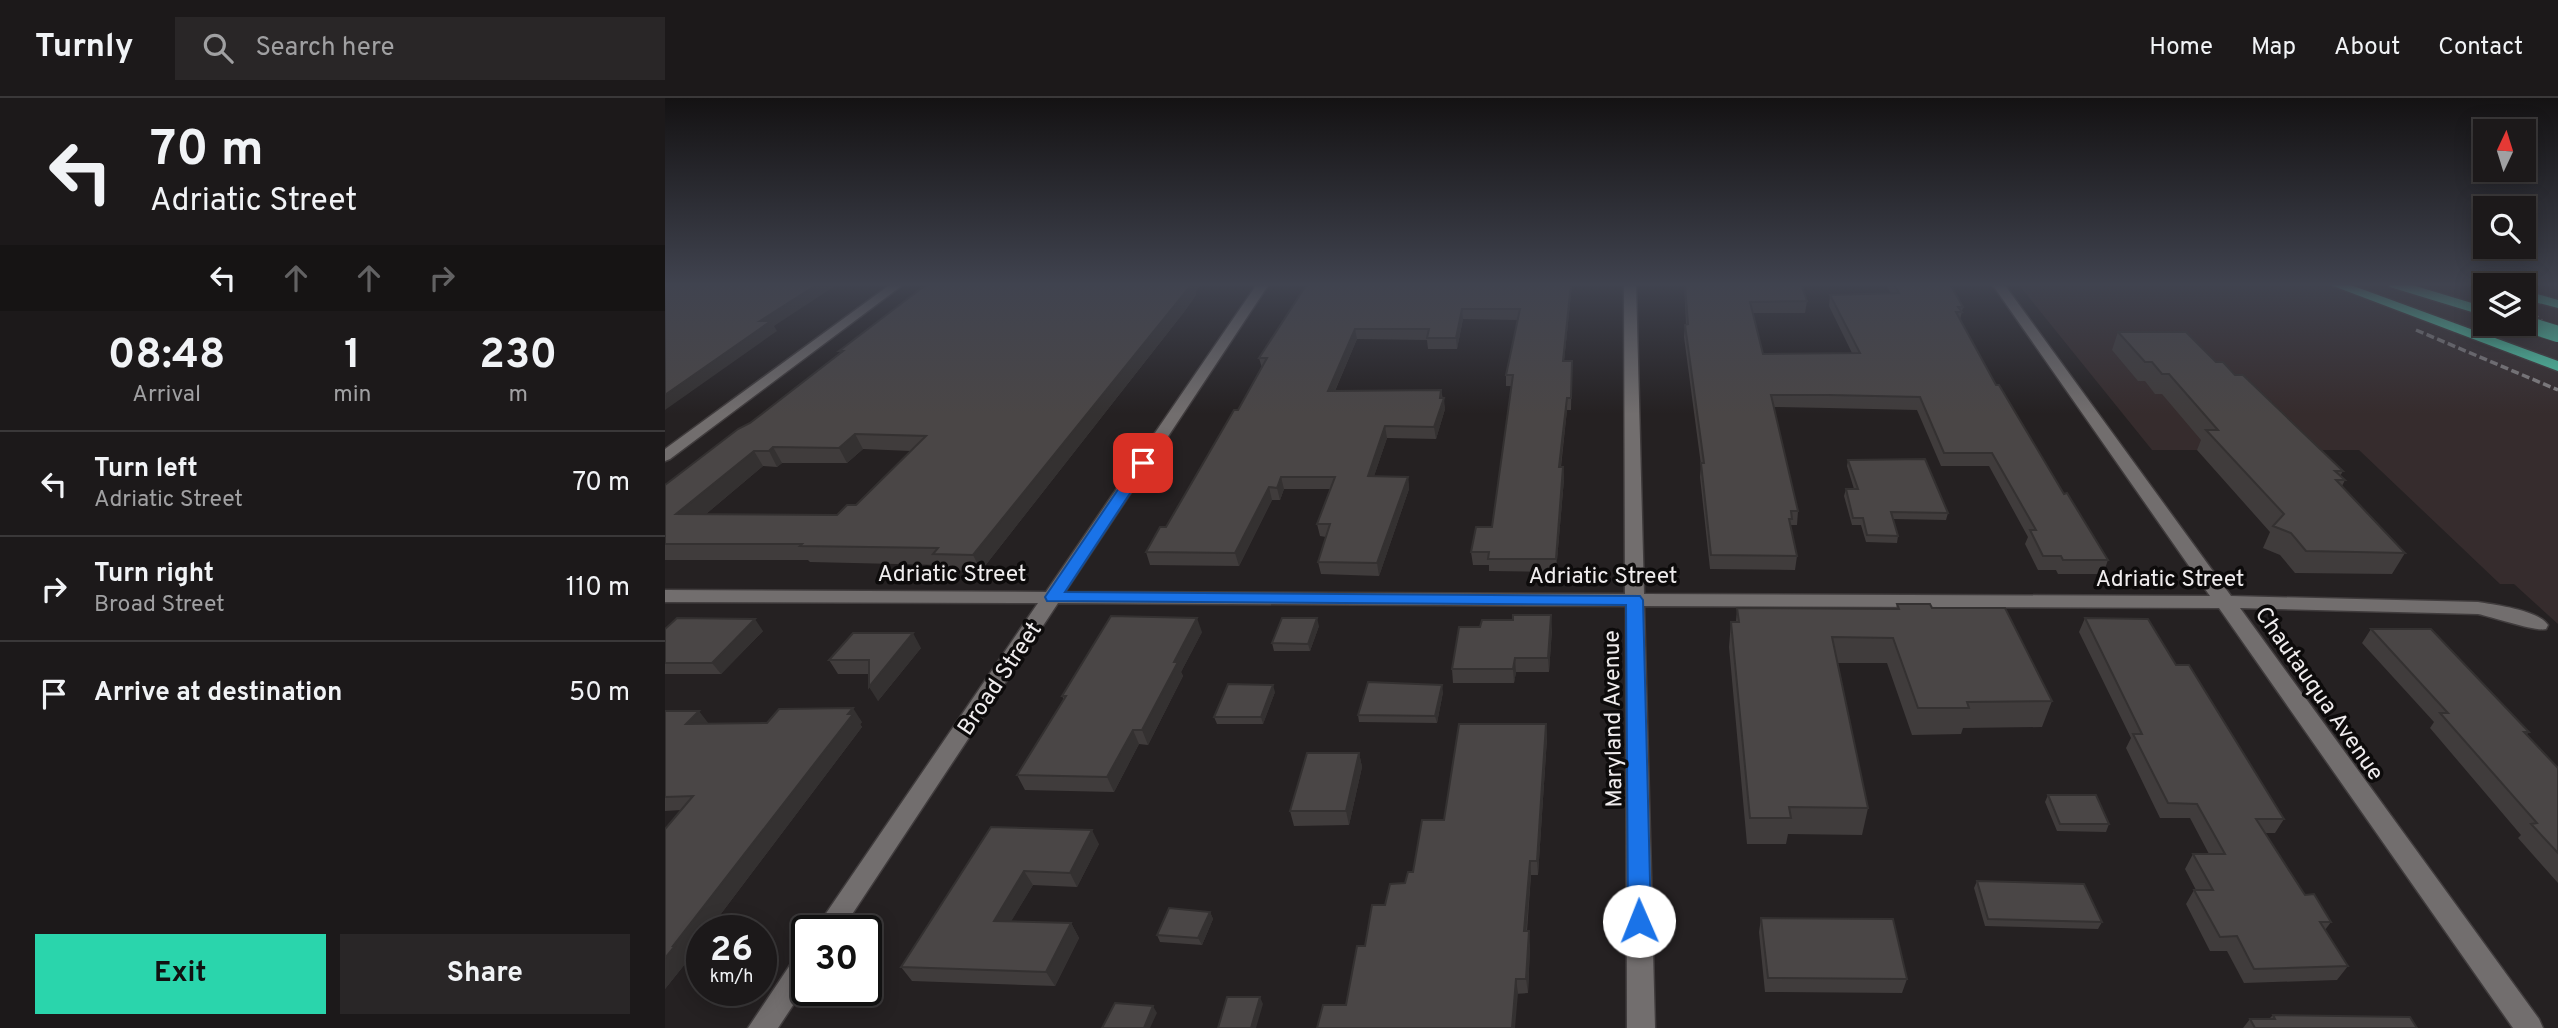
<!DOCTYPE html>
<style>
:root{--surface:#1c191a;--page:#292627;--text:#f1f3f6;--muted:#a0a0a2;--line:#3a3839;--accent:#2ad5ac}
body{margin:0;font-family:Overpass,sans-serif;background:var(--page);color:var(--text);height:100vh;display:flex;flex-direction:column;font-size:26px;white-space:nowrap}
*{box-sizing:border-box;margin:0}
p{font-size:23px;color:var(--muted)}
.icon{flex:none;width:38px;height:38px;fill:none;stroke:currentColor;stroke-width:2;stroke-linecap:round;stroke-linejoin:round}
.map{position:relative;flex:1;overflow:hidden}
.sheet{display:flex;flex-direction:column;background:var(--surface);width:665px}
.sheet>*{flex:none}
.guide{background:#1c191a;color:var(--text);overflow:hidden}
.needle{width:46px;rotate:4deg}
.controls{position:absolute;left:1808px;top:21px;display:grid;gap:14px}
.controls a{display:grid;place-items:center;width:63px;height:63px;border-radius:0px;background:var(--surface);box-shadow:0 4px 18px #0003,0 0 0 2px var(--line);font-size:35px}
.speed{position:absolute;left:21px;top:817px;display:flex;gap:14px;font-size:35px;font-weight:700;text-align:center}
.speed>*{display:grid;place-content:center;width:91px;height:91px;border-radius:50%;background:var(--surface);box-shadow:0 4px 18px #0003,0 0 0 2px var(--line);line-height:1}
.speed small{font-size:18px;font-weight:400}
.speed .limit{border:4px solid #111;border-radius:10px;background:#fff;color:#111}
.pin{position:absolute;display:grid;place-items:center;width:60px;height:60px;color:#fff;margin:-30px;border-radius:14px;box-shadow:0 4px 10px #0006}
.me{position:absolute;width:77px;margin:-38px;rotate:359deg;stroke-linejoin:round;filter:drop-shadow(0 0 5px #0008)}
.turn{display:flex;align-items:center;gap:24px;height:147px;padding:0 35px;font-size:32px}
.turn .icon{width:91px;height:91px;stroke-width:2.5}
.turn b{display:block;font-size:49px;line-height:60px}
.lanes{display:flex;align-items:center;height:66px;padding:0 35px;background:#0003;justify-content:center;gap:35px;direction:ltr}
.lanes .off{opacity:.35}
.eta{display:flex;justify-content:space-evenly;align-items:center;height:119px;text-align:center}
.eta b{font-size:42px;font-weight:700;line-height:49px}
.action{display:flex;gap:14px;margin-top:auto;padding:14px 35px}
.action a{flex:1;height:80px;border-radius:0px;background:var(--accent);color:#111;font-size:28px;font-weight:700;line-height:80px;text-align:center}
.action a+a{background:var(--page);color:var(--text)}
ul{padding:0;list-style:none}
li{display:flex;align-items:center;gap:21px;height:105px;padding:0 35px;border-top:2px solid var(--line)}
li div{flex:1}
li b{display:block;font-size:26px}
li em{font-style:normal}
header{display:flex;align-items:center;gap:42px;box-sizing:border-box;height:98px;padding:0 35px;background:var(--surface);border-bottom:2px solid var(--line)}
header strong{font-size:33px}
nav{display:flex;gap:38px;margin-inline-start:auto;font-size:24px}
.search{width:490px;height:63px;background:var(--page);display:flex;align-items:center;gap:18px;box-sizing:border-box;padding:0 24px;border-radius:0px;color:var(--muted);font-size:26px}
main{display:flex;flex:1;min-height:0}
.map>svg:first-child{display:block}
.built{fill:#362c2d;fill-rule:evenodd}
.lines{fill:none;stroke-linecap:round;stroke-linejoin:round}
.minor-casing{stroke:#403c3d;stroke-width:3}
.highway-casing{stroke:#403c3d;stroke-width:3}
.minor{fill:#726e6e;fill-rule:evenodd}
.highway{fill:#51d7b2;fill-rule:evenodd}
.rail{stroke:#8b8788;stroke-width:3.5;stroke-dasharray:8 3.5;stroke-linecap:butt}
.highway-bridge-casing{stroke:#403c3d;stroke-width:18;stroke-linecap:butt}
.highway-bridge{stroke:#51d7b2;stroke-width:16}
.wall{fill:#403c3c;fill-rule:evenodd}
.shaded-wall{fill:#343131}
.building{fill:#4a4646;stroke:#343131;stroke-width:2;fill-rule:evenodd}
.route{fill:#1a73e8;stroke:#114b97;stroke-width:2}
.labels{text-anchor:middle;stroke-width:7;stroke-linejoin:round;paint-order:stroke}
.street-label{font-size:23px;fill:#efeced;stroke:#0d0b0b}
</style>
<header>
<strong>Turnly</strong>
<div class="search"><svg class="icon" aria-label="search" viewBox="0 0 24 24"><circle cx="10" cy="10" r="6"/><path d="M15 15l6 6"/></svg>Search here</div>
<nav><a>Home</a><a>Map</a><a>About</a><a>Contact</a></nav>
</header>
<main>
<section class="sheet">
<div class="guide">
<div class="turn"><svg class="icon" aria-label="left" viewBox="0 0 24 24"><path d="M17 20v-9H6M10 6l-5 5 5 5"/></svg><div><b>70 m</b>Adriatic Street</div></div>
<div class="lanes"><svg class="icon" aria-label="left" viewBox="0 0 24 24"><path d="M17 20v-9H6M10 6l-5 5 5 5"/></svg><svg class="icon off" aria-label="ahead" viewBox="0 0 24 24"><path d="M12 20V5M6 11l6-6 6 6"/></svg><svg class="icon off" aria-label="ahead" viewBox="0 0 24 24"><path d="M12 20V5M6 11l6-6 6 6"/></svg><svg class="icon off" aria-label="right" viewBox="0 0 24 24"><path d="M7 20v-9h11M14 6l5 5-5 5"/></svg></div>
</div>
<div class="eta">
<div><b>08:48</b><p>Arrival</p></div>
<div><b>1</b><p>min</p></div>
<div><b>230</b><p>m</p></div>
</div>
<ul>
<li><svg class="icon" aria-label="left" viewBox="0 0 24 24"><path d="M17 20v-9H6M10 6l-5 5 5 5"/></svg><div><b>Turn left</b><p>Adriatic Street</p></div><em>70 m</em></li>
<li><svg class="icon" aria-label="right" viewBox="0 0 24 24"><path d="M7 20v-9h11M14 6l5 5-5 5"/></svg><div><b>Turn right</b><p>Broad Street</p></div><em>110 m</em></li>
<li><svg class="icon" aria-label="arrive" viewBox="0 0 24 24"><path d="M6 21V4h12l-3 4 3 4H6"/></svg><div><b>Arrive at destination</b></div><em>50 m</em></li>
</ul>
<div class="action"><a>Exit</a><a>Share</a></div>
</section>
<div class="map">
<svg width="1893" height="930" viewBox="0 0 1893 930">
<rect width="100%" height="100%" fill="#252122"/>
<!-- built -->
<path class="built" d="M 1353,186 L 1893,186 L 1893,526 L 1849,486 L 1835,486 L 1694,352 L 1487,352 ZM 1820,187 L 1858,187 L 1858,226 L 1820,226 Z"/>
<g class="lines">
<!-- minor casing -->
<g class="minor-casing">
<path id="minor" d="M 226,186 L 239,186 L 5,361 L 0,363 L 0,351 Z
M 592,186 L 604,186 L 400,494 L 960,496 L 959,186 L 971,186 L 979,496 L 1545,498 L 1327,186 L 1339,186 L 1566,498 L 1813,504 C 1831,507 1873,512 1883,527 L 1881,531 C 1871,534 1828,519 1813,516 L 1575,510 L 1874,921 L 1878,930 L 1848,930 L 1554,510 L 979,508 L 990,930 L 962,930 L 961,508 L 393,505 L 176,833 L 149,833 L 373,505 L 0,504 L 0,492 L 381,494 Z
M 142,851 L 142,886 L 113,930 L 83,930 L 133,855 Z"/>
</g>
<!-- highway casing -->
<g class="highway-casing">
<path id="highway" d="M 1663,186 L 1683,186 L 1893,263 L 1893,273 Z
M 1723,186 L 1744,186 L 1820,209 L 1820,218 L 1725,189 Z
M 1817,186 L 1834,186 L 1835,187 L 1820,189 Z
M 1858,192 L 1893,202 L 1893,210 L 1858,201 Z"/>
</g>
<!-- minor -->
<use href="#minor" class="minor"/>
<!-- highway -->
<use href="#highway" class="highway"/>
<!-- rail -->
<path class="rail" d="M 1858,207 L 1893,237
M 1751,232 L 1893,292"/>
<!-- highway-bridge casing -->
<g class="highway-bridge-casing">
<path id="highway-bridge" d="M 1858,225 L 1893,236"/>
</g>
<!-- highway-bridge -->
<use href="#highway-bridge" class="highway-bridge"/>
</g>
<!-- wall -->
<path class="wall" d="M 262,186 L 536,186 L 531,193 L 531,197 L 519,214 L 316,473 L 276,472 L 274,467 L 145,464 L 143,462 L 0,462 L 0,387 L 85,325 L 175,255 L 174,253 ZM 198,351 L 246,353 L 191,407 L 172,417 L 41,416 L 98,368 L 112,369 L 117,365 L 182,365 Z
M 642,186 L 907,186 L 899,263 L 907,263 L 906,312 L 902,312 L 896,369 L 898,369 L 899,381 L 891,474 L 824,473 L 824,467 L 808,467 L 806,454 L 827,429 L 847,288 L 841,288 L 841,277 L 853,222 L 798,221 L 792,251 L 763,251 L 762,242 L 692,241 L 670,293 L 776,292 L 780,311 L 771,341 L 722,340 L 709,378 L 743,379 L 744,391 L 714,478 L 656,476 L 653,464 L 661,439 L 655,438 L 652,426 L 665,391 L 619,391 L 615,402 L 607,402 L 574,468 L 485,467 L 481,454 L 501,429 L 573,312 L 597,270 L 594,260 Z
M 1019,186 L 1136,186 L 1142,203 L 1140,215 L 1088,215 L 1098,256 L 1187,255 L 1164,208 L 1165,197 L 1226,195 L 1220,186 L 1285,186 L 1298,209 L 1295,222 L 1331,287 L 1399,396 L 1443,462 L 1438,476 L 1393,476 L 1391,472 L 1373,472 L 1360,446 L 1363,439 L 1324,368 L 1276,368 L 1252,312 L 1163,310 L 1109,309 L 1133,413 L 1132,427 L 1126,427 L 1126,429 L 1132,458 L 1130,472 L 1045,471 L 1035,379 L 1036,367 L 1019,239 L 1020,227 L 1021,226 Z
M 1453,234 L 1551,264 L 1570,277 L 1678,373 L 1675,378 L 1680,382 L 1677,388 L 1740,455 L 1727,476 L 1630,475 L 1615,457 L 1598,450 L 1605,434 L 1532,352 L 1536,342 L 1497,296 L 1490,296 L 1480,283 L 1473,283 L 1447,252 Z
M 1183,362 L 1283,415 L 1281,422 L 1228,421 L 1233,438 L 1232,445 L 1201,444 L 1196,427 L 1187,427 L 1179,398 L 1181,391 L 1189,391 L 1182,368 Z
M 1232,506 L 1267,510 L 1387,603 L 1377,629 L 1298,630 L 1296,636 L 1247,637 L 1222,565 L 1173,565 L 1203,710 L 1197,737 L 1123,736 L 1121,746 L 1082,746 L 1064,549 L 1066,524 L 1071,524 L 1072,510 L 1231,511 Z
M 1420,520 L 1511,567 L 1619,721 L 1610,735 L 1600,735 L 1640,797 L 1666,824 L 1660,832 L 1683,868 L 1672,882 L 1579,885 L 1562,853 L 1545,853 L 1521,806 L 1529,792 L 1531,792 L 1520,771 L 1528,756 L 1544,756 L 1525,720 L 1495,720 L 1461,650 L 1466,640 L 1414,534 Z
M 654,528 L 645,553 L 609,553 L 607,545 Z
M 0,531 L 98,533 L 56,576 L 0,576 Z
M 887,531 L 884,574 L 851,574 L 849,585 L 788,585 L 787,571 Z
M 1706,531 L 1864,634 L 1861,637 L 1893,670 L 1893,785 L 1853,740 L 1856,737 L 1765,630 L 1769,624 L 1697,545 Z
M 537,534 L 516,574 L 518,578 L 483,647 L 474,646 L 449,694 L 360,692 L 352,677 L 399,602 L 397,598 Z
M 256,550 L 213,603 L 204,576 L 173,576 L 164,562 Z
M 610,594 L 598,626 L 552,626 L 549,619 Z
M 778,594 L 772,625 L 694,624 L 693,617 Z
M 0,613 L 44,626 L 197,624 L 195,626 L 197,629 L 43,833 L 37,833 L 37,841 L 22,860 L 24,861 L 0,891 L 16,712 L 0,713 Z
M 881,626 L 882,640 L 873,777 L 866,777 L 862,833 L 865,848 L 863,895 L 681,907 L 700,848 L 720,807 L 740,785 L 779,722 Z
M 694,655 L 697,669 L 684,727 L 629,728 L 625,713 Z
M 1383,697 L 1444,726 L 1441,734 L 1392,733 L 1380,704 Z
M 326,729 L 434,746 L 412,789 L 368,787 L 346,823 L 406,825 L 414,840 L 390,888 L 247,883 L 236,869 Z
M 1312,783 L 1437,824 L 1433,831 L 1320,828 L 1309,790 Z
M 545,814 L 548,821 L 537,847 L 495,844 L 492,837 Z
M 1096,820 L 1242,881 L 1237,895 L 1100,894 L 1094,834 Z
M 1608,917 L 1752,930 L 1578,930 L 1585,921 L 1604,921 Z"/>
<!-- shaded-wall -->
<path class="shaded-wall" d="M 153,186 L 173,186 L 109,228 L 112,233 L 0,312 L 0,297 L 95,223 Z
M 525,186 L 536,186 L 531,193 L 531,197 L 519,214 L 316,473 L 308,457 Z
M 906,186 L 907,186 L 898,274 L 898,263 Z
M 797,211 L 798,221 L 792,251 L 791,240 Z
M 690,231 L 692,241 L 665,304 L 663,293 Z
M 776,292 L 777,304 L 779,300 L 780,311 L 771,341 L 769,329 Z
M 902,300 L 902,312 L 894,381 L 894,369 Z
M 720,328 L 722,340 L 705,390 L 703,378 Z
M 190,336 L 198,351 L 182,365 L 174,350 Z
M 108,349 L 117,365 L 112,369 L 104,353 Z
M 89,353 L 98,368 L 22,432 L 11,416 Z
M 898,369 L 899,381 L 891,474 L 891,461 Z
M 616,379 L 619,391 L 615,402 L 612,390 Z
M 743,379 L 744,391 L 714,478 L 712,465 Z
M 604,389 L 607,402 L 574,468 L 570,455 Z
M 886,517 L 887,531 L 884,574 L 883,560 Z
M 532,520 L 537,534 L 516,574 L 518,578 L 483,647 L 477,632 L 509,564 Z
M 652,520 L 654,528 L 645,553 L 643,546 Z
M 90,521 L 98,533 L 56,576 L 47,565 Z
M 248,535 L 256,550 L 213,603 L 204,589 Z
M 850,560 L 851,574 L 849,585 L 848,571 Z
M 608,587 L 610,594 L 598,626 L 596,619 Z
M 777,587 L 778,594 L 772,625 L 770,618 Z
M 188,610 L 197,624 L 195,626 L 197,629 L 43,833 L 37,833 L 37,841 L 22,860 L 24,861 L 0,891 L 0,860 L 8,848 Z
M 34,613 L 44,626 L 21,626 Z
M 881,626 L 882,640 L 873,777 L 872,763 Z
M 468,632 L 474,646 L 449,694 L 442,679 Z
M 694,655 L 697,669 L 684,727 L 681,713 Z
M 427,732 L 434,746 L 412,789 L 405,775 Z
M 865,763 L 866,777 L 860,848 L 859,833 Z
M 359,773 L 368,787 L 338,837 L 329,823 Z
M 545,814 L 548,821 L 537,847 L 533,840 Z
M 406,825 L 414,840 L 390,888 L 381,874 Z
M 864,833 L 865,848 L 863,895 L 861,881 Z
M 851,881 L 853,895 L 850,930 L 847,930 Z
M 595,899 L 598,906 L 591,930 L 586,930 Z
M 488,908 L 492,915 L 485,930 L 479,930 Z"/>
<!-- building -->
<path class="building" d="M 0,186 L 153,186 L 95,223 L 106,223 L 0,297 Z
M 262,186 L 527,186 L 308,457 L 268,456 L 273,450 L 135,448 L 137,446 L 0,446 L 0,387 L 73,331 L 85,325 L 178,253 L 174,253 ZM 190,336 L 261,338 L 191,407 L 182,407 L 172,417 L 11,416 L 89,353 L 104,353 L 108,349 L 174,350 Z
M 642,186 L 906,186 L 898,263 L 907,263 L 906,300 L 902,300 L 894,369 L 898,369 L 891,461 L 823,461 L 824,454 L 806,454 L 811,429 L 827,429 L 848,277 L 841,277 L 855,211 L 797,211 L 791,240 L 762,240 L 764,231 L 690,231 L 663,293 L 776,292 L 775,300 L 779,300 L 769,329 L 720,328 L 703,378 L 743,379 L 712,465 L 653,464 L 665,426 L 652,426 L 670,379 L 616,379 L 612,390 L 604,389 L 570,455 L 481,454 L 495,429 L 501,429 L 569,312 L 573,312 L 602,260 L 594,260 Z
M 1020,186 L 1136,186 L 1142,203 L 1085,204 L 1098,256 L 1195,255 L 1165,197 L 1234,195 L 1229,186 L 1285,186 L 1298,209 L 1293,209 L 1297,214 L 1291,214 L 1331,287 L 1334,287 L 1399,396 L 1402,395 L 1443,462 L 1398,462 L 1396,458 L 1378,458 L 1365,432 L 1371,432 L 1327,355 L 1279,355 L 1255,299 L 1164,297 L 1106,297 L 1133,413 L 1126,413 L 1127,421 L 1124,421 L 1132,458 L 1046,457 L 1036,365 L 1039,365 L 1020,227 L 1023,226 Z
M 1453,234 L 1521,234 L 1551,264 L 1558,264 L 1570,277 L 1578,277 L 1678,373 L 1670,373 L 1680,382 L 1671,382 L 1740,455 L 1641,453 L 1626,435 L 1608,428 L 1619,416 L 1541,332 L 1553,332 L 1504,276 L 1497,276 L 1487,264 L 1480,264 Z
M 1260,361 L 1283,415 L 1226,414 L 1233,438 L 1202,437 L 1198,420 L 1188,420 L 1181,391 L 1193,391 L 1183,362 Z
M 1232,506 L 1265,506 L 1267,510 L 1340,510 L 1387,603 L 1302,604 L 1304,610 L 1253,610 L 1228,540 L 1167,539 L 1203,710 L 1124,709 L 1126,720 L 1085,720 L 1066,524 L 1074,524 L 1072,510 L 1234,511 Z
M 848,517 L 886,517 L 883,560 L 850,560 L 848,571 L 787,571 L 794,529 L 815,529 L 817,522 L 848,522 Z
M 446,518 L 532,520 L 509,564 L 513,564 L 477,632 L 468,632 L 442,679 L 352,677 L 401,598 L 397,598 Z
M 12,520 L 90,521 L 47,565 L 0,565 L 0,531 Z
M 617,520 L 652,520 L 643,546 L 607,545 Z
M 1420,520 L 1483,521 L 1511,567 L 1524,567 L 1619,721 L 1591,721 L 1640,797 L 1649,796 L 1666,824 L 1655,824 L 1683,868 L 1589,871 L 1572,838 L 1555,839 L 1529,792 L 1548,792 L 1528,756 L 1560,756 L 1532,706 L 1503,705 L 1468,636 L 1477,636 Z
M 1706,531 L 1766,531 L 1864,634 L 1859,634 L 1893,670 L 1893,755 L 1866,726 L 1872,725 L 1775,615 L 1783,615 Z
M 188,535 L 248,535 L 204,589 L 204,562 L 164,562 Z
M 703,584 L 777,587 L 770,618 L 693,617 Z
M 563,586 L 608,587 L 596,619 L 549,619 Z
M 188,610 L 183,616 L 188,616 L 8,848 L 10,848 L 0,860 L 0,731 L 28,698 L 0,699 L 0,613 L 34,613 L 21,626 L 102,625 L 114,611 Z
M 794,626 L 881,626 L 872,763 L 865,763 L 859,833 L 864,833 L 861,881 L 851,881 L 847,930 L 652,930 L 658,907 L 681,907 L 692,848 L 700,848 L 707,807 L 720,807 L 725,786 L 740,785 L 743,774 L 748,774 L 757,722 L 779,722 Z
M 642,655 L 694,655 L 681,713 L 625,713 Z
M 1383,697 L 1431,697 L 1444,726 L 1395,726 Z
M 326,729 L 427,732 L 405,775 L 359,773 L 329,823 L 406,825 L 381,874 L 236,869 Z
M 1312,783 L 1419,786 L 1437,824 L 1323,821 Z
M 504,810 L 545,814 L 533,840 L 492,837 Z
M 1096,820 L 1228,821 L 1242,881 L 1103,880 Z
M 562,899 L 595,899 L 586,930 L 553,930 Z
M 450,905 L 488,908 L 479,930 L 437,930 Z
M 1608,917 L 1745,919 L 1752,930 L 1590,930 L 1585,921 L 1610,921 Z"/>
<!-- sky -->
<linearGradient id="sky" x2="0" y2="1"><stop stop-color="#141213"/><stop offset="0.59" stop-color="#40434f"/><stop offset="1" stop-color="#40434f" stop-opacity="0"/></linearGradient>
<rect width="1893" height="316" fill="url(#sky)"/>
<!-- route -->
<path class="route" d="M 478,361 L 485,365 L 400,494 L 975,498 L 978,502 L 986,823 L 983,830 L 974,833 L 966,830 L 963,823 L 961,507 L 382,503 L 380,499 L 382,496 L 473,362 Z"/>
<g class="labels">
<!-- street labels -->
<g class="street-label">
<text x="287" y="483">Adriatic Street</text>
<text x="938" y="485">Adriatic Street</text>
<text x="1505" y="488">Adriatic Street</text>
<text transform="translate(334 580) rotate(-56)" y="8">Broad Street</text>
<text transform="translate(1655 595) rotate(55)" y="8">Chautauqua Avenue</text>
<text transform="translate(947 621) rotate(-91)" y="8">Maryland Avenue</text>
</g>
</g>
</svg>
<div class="controls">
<a><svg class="needle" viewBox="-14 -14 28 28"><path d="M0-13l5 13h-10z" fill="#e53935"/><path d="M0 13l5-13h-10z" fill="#a0a0a2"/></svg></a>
<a><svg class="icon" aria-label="search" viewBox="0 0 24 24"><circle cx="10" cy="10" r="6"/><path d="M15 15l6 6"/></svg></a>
<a><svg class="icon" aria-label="layers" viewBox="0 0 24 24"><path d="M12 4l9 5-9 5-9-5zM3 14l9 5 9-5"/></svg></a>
</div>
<div class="speed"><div>26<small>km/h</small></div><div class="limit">30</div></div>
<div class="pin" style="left:478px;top:365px;background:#d93025"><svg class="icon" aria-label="arrive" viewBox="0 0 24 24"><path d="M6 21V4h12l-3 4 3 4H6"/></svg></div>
<svg class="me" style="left:974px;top:823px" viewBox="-20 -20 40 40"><circle r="19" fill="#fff"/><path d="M0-13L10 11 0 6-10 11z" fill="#1a73e8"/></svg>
</div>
</main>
